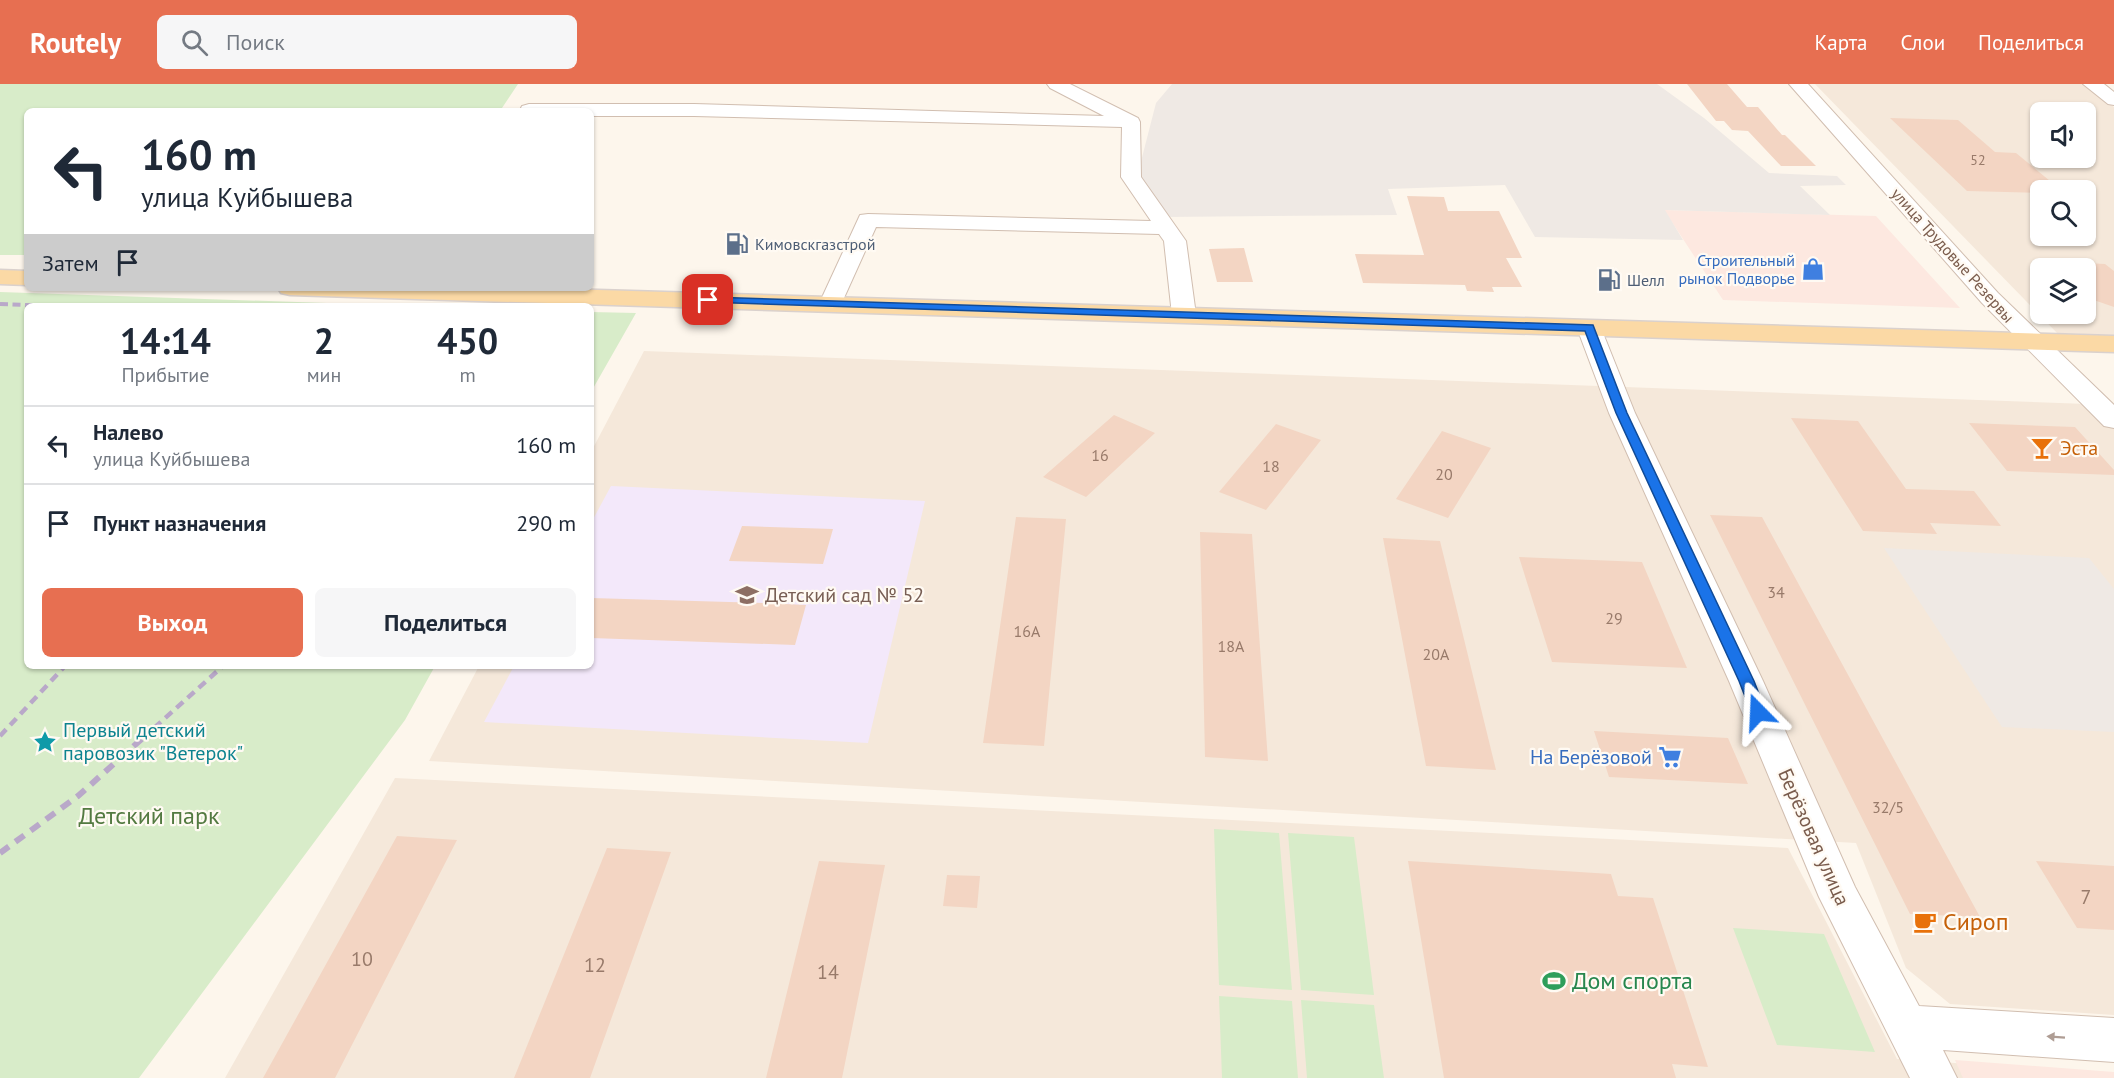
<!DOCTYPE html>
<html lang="ru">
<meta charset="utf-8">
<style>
:root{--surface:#fff;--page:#f6f6f7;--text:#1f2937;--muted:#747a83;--line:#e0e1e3;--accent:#e76f51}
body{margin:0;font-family:"PT Sans",sans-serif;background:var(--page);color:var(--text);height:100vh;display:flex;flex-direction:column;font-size:22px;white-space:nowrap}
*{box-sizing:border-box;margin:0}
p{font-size:20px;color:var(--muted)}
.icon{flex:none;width:33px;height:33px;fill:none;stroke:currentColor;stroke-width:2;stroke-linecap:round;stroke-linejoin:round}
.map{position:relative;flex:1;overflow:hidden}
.details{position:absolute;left:24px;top:219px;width:570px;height:366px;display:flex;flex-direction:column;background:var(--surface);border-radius:9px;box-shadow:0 2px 4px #0004}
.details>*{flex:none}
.banner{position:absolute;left:24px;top:24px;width:570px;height:183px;border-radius:9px;box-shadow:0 2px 4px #0004;background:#fff;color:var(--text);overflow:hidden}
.controls{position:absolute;left:2030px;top:18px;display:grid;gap:12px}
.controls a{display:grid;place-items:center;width:66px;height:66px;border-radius:9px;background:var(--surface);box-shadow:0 2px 4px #0004;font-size:30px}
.pin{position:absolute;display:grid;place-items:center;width:51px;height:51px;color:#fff;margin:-26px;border-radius:12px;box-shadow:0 3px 9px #0006}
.me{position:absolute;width:66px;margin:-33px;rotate:339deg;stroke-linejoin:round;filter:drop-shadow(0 0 4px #0008)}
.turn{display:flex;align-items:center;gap:21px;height:126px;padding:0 18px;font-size:27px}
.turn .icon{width:78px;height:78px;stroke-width:2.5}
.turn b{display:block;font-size:42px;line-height:51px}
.then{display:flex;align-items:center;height:57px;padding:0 18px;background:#0003;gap:12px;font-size:22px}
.eta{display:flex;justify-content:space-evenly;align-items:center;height:102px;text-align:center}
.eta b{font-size:36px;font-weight:600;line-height:42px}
.button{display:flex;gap:12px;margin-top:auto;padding:12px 18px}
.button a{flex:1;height:69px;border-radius:9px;background:var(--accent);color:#fff;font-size:24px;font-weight:600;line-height:69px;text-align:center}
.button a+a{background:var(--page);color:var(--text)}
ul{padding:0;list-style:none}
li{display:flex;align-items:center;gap:18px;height:78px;padding:0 18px;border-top:2px solid var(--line)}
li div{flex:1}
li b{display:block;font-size:22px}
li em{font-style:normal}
header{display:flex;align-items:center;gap:36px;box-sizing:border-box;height:84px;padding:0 30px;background:var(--accent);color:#fff}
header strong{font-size:28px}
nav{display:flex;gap:33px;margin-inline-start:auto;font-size:21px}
.search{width:420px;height:54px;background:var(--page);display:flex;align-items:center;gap:15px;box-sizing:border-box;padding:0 21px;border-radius:9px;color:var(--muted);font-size:22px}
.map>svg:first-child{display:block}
.residential{fill:#f5e8da;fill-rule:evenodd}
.commercial{fill:#fde8e0}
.industrial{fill:#efe9e4}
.education{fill:#f3e8fa}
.green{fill:#d8ecc9}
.building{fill:#f3d5c3}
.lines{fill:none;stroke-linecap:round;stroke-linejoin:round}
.minor-casing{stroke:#d1beb0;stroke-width:2}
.major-casing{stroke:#dad1cd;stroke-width:3}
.minor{fill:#fff;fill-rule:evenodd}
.major{fill:#fbd9a5;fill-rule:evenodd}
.rail-far2{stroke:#b9a8c9;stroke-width:4;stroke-dasharray:8 4.5;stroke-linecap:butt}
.rail-far1{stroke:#b9a8c9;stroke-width:4.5;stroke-dasharray:9 6;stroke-linecap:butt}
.rail{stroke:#b9a8c9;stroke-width:6;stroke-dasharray:11 8;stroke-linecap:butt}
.oneway{fill:#af9d94}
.route{fill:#1a73e8;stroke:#114b97;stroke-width:1.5}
.labels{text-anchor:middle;stroke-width:4.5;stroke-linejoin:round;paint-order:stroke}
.far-number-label{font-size:14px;fill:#987a6a}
.far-service-label{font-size:16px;fill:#4e5e75;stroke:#fffaf3;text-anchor:start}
.far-street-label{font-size:16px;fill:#7a5c4d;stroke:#fffaf3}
.far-shop-label{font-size:16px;fill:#366cbe;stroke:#fffaf3;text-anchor:end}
.number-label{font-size:16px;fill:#987a6a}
.food-label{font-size:20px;fill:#c56008;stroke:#fffaf3;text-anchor:start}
.education-label{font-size:20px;fill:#785e54;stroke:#fffaf3;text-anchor:start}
.culture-label{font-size:20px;fill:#0d838f;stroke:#fffaf3;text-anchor:start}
.shop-label{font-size:20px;fill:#366cbe;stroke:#fffaf3;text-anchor:end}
.street-label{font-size:20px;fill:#7a5c4d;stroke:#fffaf3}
.near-number-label{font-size:20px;fill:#987a6a}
.near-park-label{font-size:24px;fill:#537a41;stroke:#fffaf3}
.near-food-label{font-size:24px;fill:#c56008;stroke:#fffaf3;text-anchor:start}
.near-leisure-label{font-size:24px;fill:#27864d;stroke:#fffaf3;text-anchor:start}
</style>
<header>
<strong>Routely</strong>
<div class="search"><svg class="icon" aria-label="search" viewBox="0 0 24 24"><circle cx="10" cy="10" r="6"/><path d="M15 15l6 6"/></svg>Поиск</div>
<nav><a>Карта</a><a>Слои</a><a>Поделиться</a></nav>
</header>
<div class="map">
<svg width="2114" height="994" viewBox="0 0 2114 994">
<rect width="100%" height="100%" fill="#fdf6ec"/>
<!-- residential -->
<path class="residential" d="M 1815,0 L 2082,0 L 2114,23 L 2114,251 L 2057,249 ZM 2040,28 L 2085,28 L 2085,74 L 2040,74 ZM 2040,106 L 2085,106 L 2085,152 L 2040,152 ZM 2040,184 L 2085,184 L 2085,230 L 2040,230 Z
M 644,267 L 2114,321 L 2114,931 L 1950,920 L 1906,884 L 1856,759 L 429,677 L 479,582 L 591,582 L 591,368 Z
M 395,694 L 1788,764 L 1897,975 L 2114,990 L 2114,994 L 225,994 Z"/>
<!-- commercial -->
<path class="commercial" d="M 1664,126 L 1876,132 L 1960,224 L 1723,216 Z
M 1955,976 L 2114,988 L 2114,994 L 1963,994 Z"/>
<!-- industrial -->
<path class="industrial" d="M 1172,0 L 1657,0 L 1704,34 L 1769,89 L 1837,92 L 1846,101 L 1800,102 L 1830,131 L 1665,126 L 1683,156 L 1535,153 L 1505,101 L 1388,105 L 1397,131 L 1165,133 L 1137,93 L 1156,19 Z
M 1884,464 L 2089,474 L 2114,505 L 2114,648 L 2002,643 Z"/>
<!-- education -->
<path class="education" d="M 611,402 L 925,417 L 868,659 L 484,638 L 514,582 L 591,582 L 591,439 Z"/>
<!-- green -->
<path class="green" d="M 0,0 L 518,0 L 500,27 L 27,27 L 27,171 L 0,171 Z
M 0,208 L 414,222 L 27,222 L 27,582 L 435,582 L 405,636 L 139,994 L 0,994 Z
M 591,228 L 636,229 L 591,308 Z
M 1214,745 L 1279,749 L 1292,906 L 1219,901 Z
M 1288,749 L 1354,753 L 1374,911 L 1301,906 Z
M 1733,844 L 1824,850 L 1875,968 L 1777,961 Z
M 1219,912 L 1292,917 L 1298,994 L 1222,994 Z
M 1301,916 L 1374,921 L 1384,994 L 1307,994 Z"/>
<!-- building -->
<path class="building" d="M 1687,0 L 1727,0 L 1747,23 L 1758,23 L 1782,51 L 1785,51 L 1816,82 L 1781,82 L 1748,47 L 1732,46 L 1724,37 L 1716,37 Z
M 1890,34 L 1958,36 L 1995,68 L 2016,69 L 2061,106 L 2040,106 L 2040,109 L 1967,107 Z
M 1407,112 L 1444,113 L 1448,127 L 1499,127 L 1522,174 L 1506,174 L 1522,203 L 1492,203 L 1494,208 L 1467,207 L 1465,201 L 1363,199 L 1355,170 L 1424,171 Z
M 1244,164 L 1253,198 L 1217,198 L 1209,165 Z
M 2085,179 L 2105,180 L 2114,187 L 2114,223 L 2085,213 Z
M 1114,331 L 1155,349 L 1086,413 L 1043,393 Z
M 1791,334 L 1858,337 L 1906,405 L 1974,407 L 2001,442 L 1930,439 L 1937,450 L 1863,447 Z
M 1969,339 L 2075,343 L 2114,386 L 2114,391 L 2007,387 Z
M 1276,340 L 1321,356 L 1266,426 L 1219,408 Z
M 1442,347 L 1491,364 L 1448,434 L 1396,415 Z
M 1710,431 L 1762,433 L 1980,833 L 1910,830 Z
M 1016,433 L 1066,435 L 1044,662 L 983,659 Z
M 742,442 L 833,445 L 823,480 L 729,477 Z
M 1200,448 L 1252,450 L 1268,677 L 1205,673 Z
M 1383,454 L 1440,457 L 1496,686 L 1426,682 Z
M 1519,473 L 1642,478 L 1687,584 L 1552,578 Z
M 591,514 L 765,519 L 806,521 L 795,561 L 591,554 Z
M 1594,647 L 1728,654 L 1748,700 L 1609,693 Z
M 397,752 L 457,756 L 335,994 L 263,994 Z
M 607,764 L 671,768 L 590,994 L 514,994 Z
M 819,777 L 885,781 L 842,994 L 766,994 Z
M 1408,777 L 1611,790 L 1618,812 L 1653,814 L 1708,983 L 1672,980 L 1676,994 L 1444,994 Z
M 2036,777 L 2114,782 L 2114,846 L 2077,844 Z
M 947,791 L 980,792 L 977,824 L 943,822 Z"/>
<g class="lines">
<!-- minor casing -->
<g class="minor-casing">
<path id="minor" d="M 1047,0 L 1070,0 L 1138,34 L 1140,38 L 1141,93 L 1186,157 L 1196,231 L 1193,236 L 1184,238 L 1175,236 L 1172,231 L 1164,157 L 1159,150 L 876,143 L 839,225 L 831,227 L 823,225 L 819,220 L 860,131 L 868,130 L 1151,137 L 1121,93 L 1122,43 L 694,32 L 591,32 L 591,27 L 520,26 L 522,22 L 529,20 L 694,20 L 1104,32 L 1050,4 Z
M 1789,0 L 1808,0 L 1998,209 L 2114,321 L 2114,344 L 2104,342 L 1982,219 Z
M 2083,0 L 2104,0 L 2114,8 L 2114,21 L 2108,20 Z
M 1589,237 L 1598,239 L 1601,244 L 1635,329 L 1763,597 L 1855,803 L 1919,922 L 2114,934 L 2114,978 L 1943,966 L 1957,994 L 1910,994 L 1819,813 L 1729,597 L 1609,329 L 1577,244 L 1580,239 Z"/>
</g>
<!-- major casing -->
<g class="major-casing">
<path id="major" d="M 0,186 L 27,187 L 27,201 L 0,200 Z
M 278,204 L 532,204 L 2114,252 L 2114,268 L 290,211 L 281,209 Z"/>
</g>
<!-- minor -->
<use href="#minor" class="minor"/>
<!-- major -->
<use href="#major" class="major"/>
<!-- rail-far2 -->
<path class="rail-far2" d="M 0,220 L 57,222"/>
<!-- rail-far1 -->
<path class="rail-far1" d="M 0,652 L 65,582
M 143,654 L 223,582"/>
<!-- rail -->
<path class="rail" d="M 0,769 L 78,712 L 145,652"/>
</g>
<!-- one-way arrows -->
<defs><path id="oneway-solid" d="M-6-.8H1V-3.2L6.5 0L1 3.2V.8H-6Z" transform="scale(1.5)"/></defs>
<use class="oneway" href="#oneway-solid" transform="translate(2056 953) rotate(-176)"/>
<!-- route -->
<path class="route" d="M 708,213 L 1593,241 L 1627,329 L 1754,597 L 1766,628 L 1764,632 L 1753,632 L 1751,628 L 1739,597 L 1616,329 L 1585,247 L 705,218 L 703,216 Z"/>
<!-- icons -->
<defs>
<g id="fuel-bare" transform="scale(1.8)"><path d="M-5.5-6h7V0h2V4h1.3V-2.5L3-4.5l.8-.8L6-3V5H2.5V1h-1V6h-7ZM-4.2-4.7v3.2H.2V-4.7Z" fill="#5c6f8a" stroke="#fffaf3" stroke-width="2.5" paint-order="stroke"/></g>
<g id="shop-bare" transform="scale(1.8)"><path d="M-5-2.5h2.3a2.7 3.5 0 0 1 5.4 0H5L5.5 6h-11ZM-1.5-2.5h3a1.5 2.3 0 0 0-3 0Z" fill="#3f7fe0" stroke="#fffaf3" stroke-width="2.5" paint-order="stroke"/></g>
<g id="bar-bare" transform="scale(1.8)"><path d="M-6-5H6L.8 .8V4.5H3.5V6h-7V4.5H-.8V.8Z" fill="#e8710a" stroke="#fffaf3" stroke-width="2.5" paint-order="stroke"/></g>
<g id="school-bare" transform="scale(1.8)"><path d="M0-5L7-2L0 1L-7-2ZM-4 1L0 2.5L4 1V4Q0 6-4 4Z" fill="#8d6e63" stroke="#fffaf3" stroke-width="2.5" paint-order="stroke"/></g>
<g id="sight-bare" transform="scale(1.8)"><path d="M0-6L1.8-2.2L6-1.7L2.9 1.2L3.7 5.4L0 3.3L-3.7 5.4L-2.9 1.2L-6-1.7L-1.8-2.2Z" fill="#0f9aa8" stroke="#fffaf3" stroke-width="2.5" paint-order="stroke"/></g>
<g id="supermarket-bare" transform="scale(1.8)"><path d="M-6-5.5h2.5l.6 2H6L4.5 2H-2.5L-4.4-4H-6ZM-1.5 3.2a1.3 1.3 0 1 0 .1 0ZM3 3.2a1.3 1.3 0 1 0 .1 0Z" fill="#3f7fe0" stroke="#fffaf3" stroke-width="2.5" paint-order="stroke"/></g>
<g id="cafe-bare" transform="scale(1.8)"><path d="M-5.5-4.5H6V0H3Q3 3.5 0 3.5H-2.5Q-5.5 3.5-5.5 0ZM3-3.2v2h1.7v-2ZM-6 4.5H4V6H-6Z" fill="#e8710a" stroke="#fffaf3" stroke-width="2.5" paint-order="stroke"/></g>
<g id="stadium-bare" transform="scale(1.8)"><path d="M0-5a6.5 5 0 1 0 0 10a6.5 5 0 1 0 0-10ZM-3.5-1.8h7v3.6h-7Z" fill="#2e9e5b" stroke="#fffaf3" stroke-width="2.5" paint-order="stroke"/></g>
</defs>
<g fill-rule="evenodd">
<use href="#fuel-bare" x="737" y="160"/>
<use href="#shop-bare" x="1813" y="185"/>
<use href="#fuel-bare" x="1609" y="196"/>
<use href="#bar-bare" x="2042" y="364"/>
<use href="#school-bare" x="747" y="511"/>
<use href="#sight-bare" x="45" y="658"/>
<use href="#supermarket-bare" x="1670" y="673"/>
<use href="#cafe-bare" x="1925" y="838"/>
<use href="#stadium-bare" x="1554" y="897"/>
</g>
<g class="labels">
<!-- far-number labels -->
<g class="far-number-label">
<text x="1978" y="81">52</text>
</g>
<!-- far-service labels -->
<g class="far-service-label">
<text x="755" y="166">Кимовскгазстрой</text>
<text x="1627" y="202">Шелл</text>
</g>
<!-- far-street labels -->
<g class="far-street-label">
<text transform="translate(1953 171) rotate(48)" y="6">улица Трудовые Резервы</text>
</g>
<!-- far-shop labels -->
<g class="far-shop-label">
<text x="1795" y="182">Строительный<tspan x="1795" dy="18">рынок Подворье</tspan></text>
</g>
<!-- number labels -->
<g class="number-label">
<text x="1100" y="377">16</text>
<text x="1271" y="388">18</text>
<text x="1444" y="396">20</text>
<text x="1776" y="514">34</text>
<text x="1614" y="540">29</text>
<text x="1027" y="553">16А</text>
<text x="1231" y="568">18А</text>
<text x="1436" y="576">20А</text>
<text x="1888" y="729">32/5</text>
</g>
<!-- food labels -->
<g class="food-label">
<text x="2060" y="371">Эста</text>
</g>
<!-- education labels -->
<g class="education-label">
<text x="765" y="518">Детский сад № 52</text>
</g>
<!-- culture labels -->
<g class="culture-label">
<text x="63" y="653">Первый детский<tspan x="63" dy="23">паровозик "Ветерок"</tspan></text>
</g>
<!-- shop labels -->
<g class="shop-label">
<text x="1652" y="680">На Берёзовой</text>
</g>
<!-- street labels -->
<g class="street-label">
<text transform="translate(1814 753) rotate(66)" y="7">Берёзовая улица</text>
</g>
<!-- near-number labels -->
<g class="near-number-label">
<text x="2086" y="820">7</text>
<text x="362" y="882">10</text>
<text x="595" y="888">12</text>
<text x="828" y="895">14</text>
</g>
<!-- near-park labels -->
<g class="near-park-label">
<text x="149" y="740">Детский парк</text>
</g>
<!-- near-food labels -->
<g class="near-food-label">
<text x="1943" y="846">Сироп</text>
</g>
<!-- near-leisure labels -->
<g class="near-leisure-label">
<text x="1572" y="905">Дом спорта</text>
</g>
</g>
</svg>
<div class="controls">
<a><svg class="icon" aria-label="sound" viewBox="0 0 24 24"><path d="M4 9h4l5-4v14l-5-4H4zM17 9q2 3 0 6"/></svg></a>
<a><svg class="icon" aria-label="search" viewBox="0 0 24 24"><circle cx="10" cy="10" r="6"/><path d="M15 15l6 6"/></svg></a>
<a><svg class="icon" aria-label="layers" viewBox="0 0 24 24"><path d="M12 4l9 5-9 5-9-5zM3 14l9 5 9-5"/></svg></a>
</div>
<div class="pin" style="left:708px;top:216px;background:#d93025"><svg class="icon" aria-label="arrive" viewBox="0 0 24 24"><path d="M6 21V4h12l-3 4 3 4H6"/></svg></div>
<svg class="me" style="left:1758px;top:628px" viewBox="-20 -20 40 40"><path d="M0-17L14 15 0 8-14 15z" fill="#1a73e8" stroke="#fff" stroke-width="4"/></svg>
<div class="banner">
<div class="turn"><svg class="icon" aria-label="left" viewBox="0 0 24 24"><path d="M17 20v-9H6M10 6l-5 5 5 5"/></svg><div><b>160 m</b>улица Куйбышева</div></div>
<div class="then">Затем<svg class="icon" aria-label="arrive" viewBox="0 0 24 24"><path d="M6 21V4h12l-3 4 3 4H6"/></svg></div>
</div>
<section class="details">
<div class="eta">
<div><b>14:14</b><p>Прибытие</p></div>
<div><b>2</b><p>мин</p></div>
<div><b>450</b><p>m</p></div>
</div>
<ul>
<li><svg class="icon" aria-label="left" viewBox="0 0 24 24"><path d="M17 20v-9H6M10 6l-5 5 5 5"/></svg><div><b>Налево</b><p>улица Куйбышева</p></div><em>160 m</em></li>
<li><svg class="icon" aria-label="arrive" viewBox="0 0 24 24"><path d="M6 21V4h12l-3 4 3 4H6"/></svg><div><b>Пункт назначения</b></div><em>290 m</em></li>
</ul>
<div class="button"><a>Выход</a><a>Поделиться</a></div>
</section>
</div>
